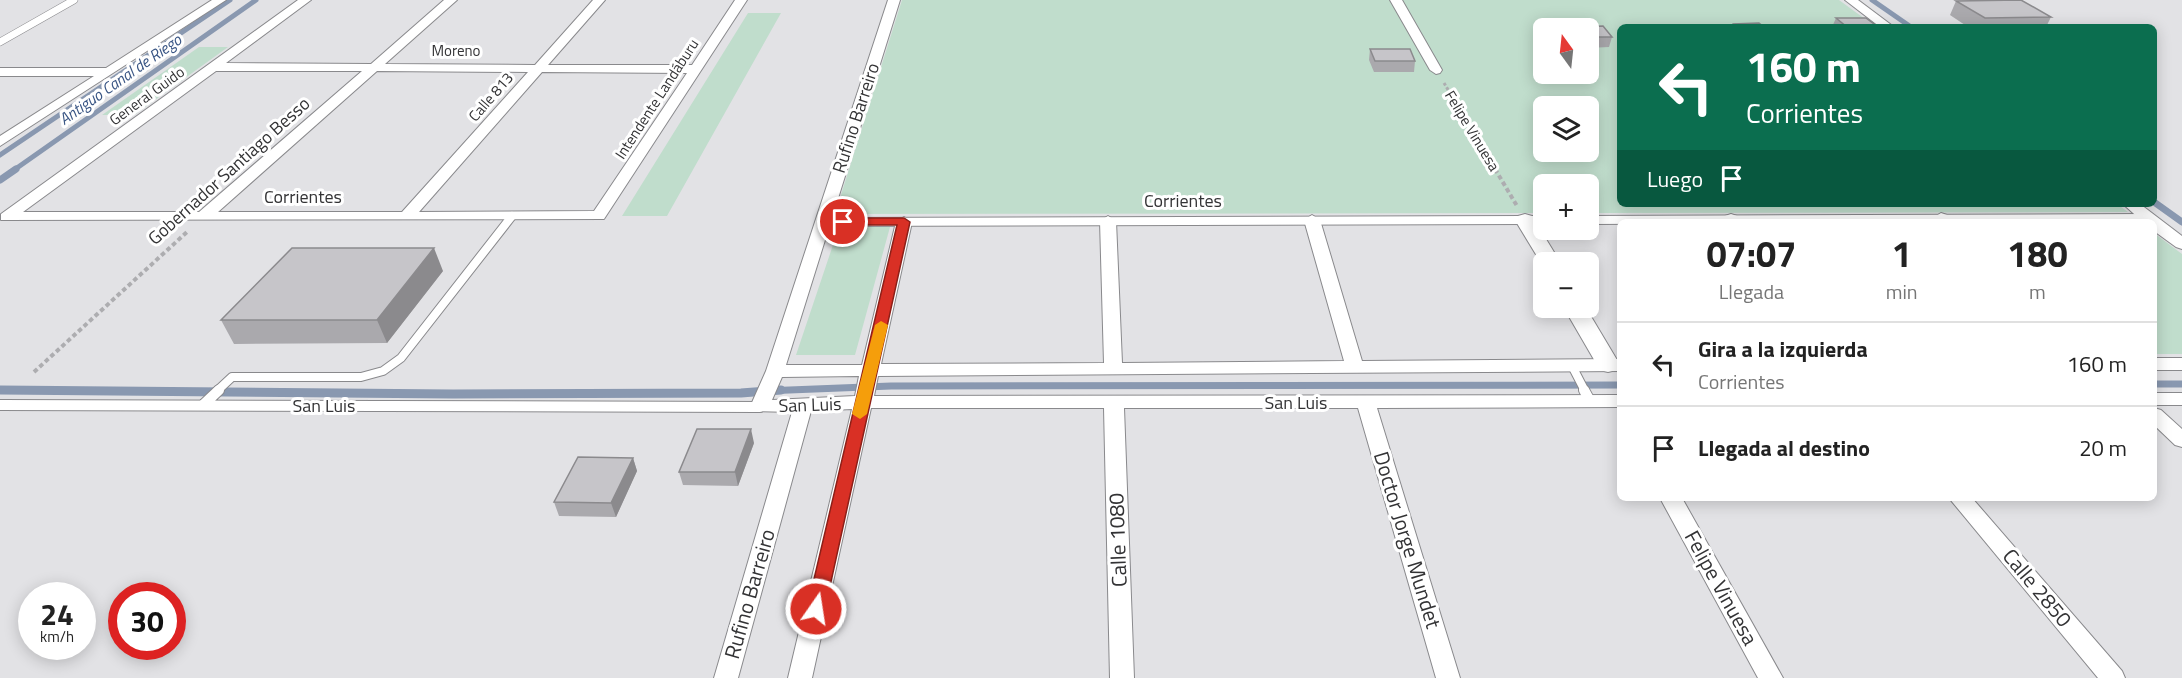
<!DOCTYPE html>
<html lang="es">
<meta charset="utf-8">
<style>
:root{--surface:#fff;--page:#f6f6f6;--text:#222;--muted:#767676;--line:#e0e0e0}
body{margin:0;font-family:"Titillium Web",sans-serif;background:var(--page);color:var(--text);height:100vh;display:flex;flex-direction:column;font-size:22px;white-space:nowrap}
*{box-sizing:border-box;margin:0}
p{font-size:20px;color:var(--muted)}
.icon{flex:none;width:33px;height:33px;fill:none;stroke:currentColor;stroke-width:2;stroke-linecap:round;stroke-linejoin:round}
.map{position:relative;flex:1;overflow:hidden}
.side{position:absolute;left:1617px;top:219px;width:540px;height:282px;display:flex;flex-direction:column;background:var(--surface);border-radius:9px;box-shadow:0 3px 15px #0003}
.side>*{flex:none}
.guide{position:absolute;left:1617px;top:24px;width:540px;height:183px;border-radius:9px;box-shadow:0 3px 15px #0003;background:#0b6e4f;color:#fff;overflow:hidden}
.needle{width:39px;rotate:345deg}
.controls{position:absolute;left:1533px;top:18px;display:grid;gap:12px}
.controls a{display:grid;place-items:center;width:66px;height:66px;border-radius:9px;background:var(--surface);box-shadow:0 3px 15px #0003;font-size:30px}
.speed{position:absolute;left:18px;top:582px;display:flex;gap:12px;font-size:30px;font-weight:700;text-align:center}
.speed>*{display:grid;place-content:center;width:78px;height:78px;border-radius:50%;background:var(--surface);box-shadow:0 3px 15px #0003;line-height:1}
.speed small{font-size:15px;font-weight:400}
.speed .limit{border:9px solid #d22;background:#fff;color:#111}
.pin{position:absolute;display:grid;place-items:center;width:51px;height:51px;color:#fff;margin:-26px;border:3px solid #fff;border-radius:50%;box-shadow:0 2px 6px #0007}
.me{position:absolute;width:66px;margin:-33px;rotate:13deg;stroke-linejoin:round;filter:drop-shadow(0 0 4px #0008)}
.turn{display:flex;align-items:center;gap:21px;height:126px;padding:0 30px;font-size:27px}
.turn .icon{width:78px;height:78px;stroke-width:2.5}
.turn b{display:block;font-size:42px;line-height:51px}
.then{display:flex;align-items:center;height:57px;padding:0 30px;background:#0003;gap:12px;font-size:22px}
.eta{display:flex;justify-content:space-evenly;align-items:center;height:102px;text-align:center}
.eta b{font-size:36px;font-weight:700;line-height:42px}
ul{padding:0;list-style:none}
li{display:flex;align-items:center;gap:18px;height:84px;padding:0 30px;border-top:2px solid var(--line)}
li div{flex:1}
li b{display:block;font-size:22px}
li em{font-style:normal}
.map>svg:first-child{display:block}
.green{fill:#c0ddcc;fill-rule:evenodd}
.lines{fill:none;stroke-linecap:round;stroke-linejoin:round}
.stream-far2{stroke:#8998b0;stroke-width:5}
.stream-far1{stroke:#8998b0;stroke-width:7}
.stream{stroke:#8998b0;stroke-width:9}
.service-far2-casing{stroke:#89898c;stroke-width:8}
.service-far1-casing{stroke:#89898c;stroke-width:10}
.service-casing{stroke:#89898c;stroke-width:12}
.minor-casing{stroke:#89898c;stroke-width:2}
.tertiary-casing{stroke:#89898c;stroke-width:2}
.path-far1{stroke:#adadb0;stroke-width:3;stroke-dasharray:3 2;stroke-linecap:butt}
.path{stroke:#adadb0;stroke-width:4;stroke-dasharray:4.5 3;stroke-linecap:butt}
.service-far2{stroke:#fff;stroke-width:7}
.service-far1{stroke:#fff;stroke-width:8}
.service{stroke:#fff;stroke-width:10}
.minor{fill:#fff;fill-rule:evenodd}
.tertiary{fill:#fff;fill-rule:evenodd}
.wall{fill:#aaa9ad}
.shaded-wall{fill:#8b8a8d}
.building{fill:#c6c5c9;stroke:#8b8a8d;stroke-width:1.5}
.route{fill:#d93025;stroke:#8d1f18;stroke-width:1.5}
.slow{fill:#f59e0b}
.labels{text-anchor:middle;stroke-width:6;stroke-linejoin:round;paint-order:stroke}
.far-street-label{font-size:15px;fill:#333335;stroke:#fff}
.far-water-label{font-size:16px;font-style:italic;fill:#395584;stroke:#fff}
.street-label{font-size:18px;fill:#333335;stroke:#fff}
.near-street-label{font-size:21px;fill:#333335;stroke:#fff}
</style>
<div class="map">
<svg width="2182" height="678" viewBox="0 0 2182 678">
<rect width="100%" height="100%" fill="#e2e2e5"/>
<!-- green -->
<path class="green" d="M 902,0 L 1839,0 L 1876,27 L 1620,27 L 1620,204 L 2117,204 L 2128,212 L 1589,213 L 1588,184 L 1544,184 L 1543,213 L 835,214 ZM 1544,28 L 1588,28 L 1588,74 L 1544,74 ZM 1544,106 L 1588,106 L 1588,152 L 1544,152 Z
M 748,13 L 781,13 L 667,216 L 622,216 Z
M 199,47 L 228,47 L 134,115 L 102,115 Z
M 839,227 L 890,227 L 855,355 L 796,355 Z
M 2154,233 L 2182,254 L 2182,354 L 2154,354 Z"/>
<g class="lines">
<!-- stream-far2 -->
<path class="stream-far2" d="M 1872,0 L 1911,27
M 0,155 L 230,0
M 14,170 L 256,0"/>
<!-- stream-far1 -->
<path class="stream-far1" d="M 0,180 L 16,169
M 2154,202 L 2182,222
M 2154,384 L 2182,384
M 0,390 L 123,391
M 764,391 L 891,386 L 1620,385"/>
<!-- stream -->
<path class="stream" d="M 0,390 L 453,394 L 741,393 L 781,390"/>
<!-- service-far2 casing -->
<g class="service-far2-casing">
<path id="service-far2" d="M 0,42 L 74,0"/>
</g>
<!-- service-far1 casing -->
<g class="service-far1-casing">
<path id="service-far1" d="M 1588,220 L 2147,218
M 823,222 L 1544,220
M 1572,366 L 1585,391
M 217,391 L 232,377 L 361,377 L 383,371 L 401,358 L 512,216"/>
</g>
<!-- service casing -->
<g class="service-casing">
<path id="service" d="M 1584,390 L 1590,401
M 0,405 L 760,407
M 203,405 L 219,390"/>
</g>
<!-- minor casing -->
<g class="minor-casing">
<path id="minor" d="M 212,0 L 226,0 L 0,146 L 0,136 L 94,76 L 0,76 L 0,68 L 106,68 Z
M 298,0 L 311,0 L 226,63 L 371,64 L 444,0 L 457,0 L 385,64 L 535,65 L 593,0 L 605,0 L 548,65 L 692,65 L 735,0 L 747,0 L 604,219 L 1,220 L 1,214 ZM 216,71 L 362,71 L 199,212 L 23,212 ZM 377,71 L 528,72 L 402,212 L 218,212 ZM 542,72 L 687,73 L 594,211 L 419,212 Z
M 888,0 L 900,0 L 786,365 L 862,365 L 896,222 L 904,217 L 912,222 L 881,364 L 1104,363 L 1100,221 L 1108,216 L 1116,221 L 1122,363 L 1344,361 L 1304,220 L 1312,215 L 1320,220 L 1362,361 L 1620,359 L 1620,371 L 878,376 L 874,396 L 1620,395 L 1620,407 L 1377,408 L 1460,678 L 1436,678 L 1358,408 L 1124,408 L 1134,678 L 1110,678 L 1104,408 L 871,408 L 812,678 L 788,678 L 852,409 L 811,411 L 738,678 L 714,678 L 792,412 L 753,411 L 750,407 L 766,371 ZM 859,376 L 855,396 L 772,400 L 782,377 Z
M 1390,0 L 1402,0 L 1442,70 L 1440,73 L 1436,74 L 1430,70 Z
M 1845,0 L 1858,0 L 1894,27 L 1880,27 Z
M 2123,204 L 2140,204 L 2182,236 L 2182,249 L 2176,247 L 2154,231 L 2154,222 L 2143,222 Z
M 1941,213 L 1947,215 L 1953,222 L 1936,222 L 1933,218 Z
M 1731,214 L 1737,216 L 1742,222 L 1725,222 L 1723,219 L 1725,216 Z
M 2154,358 L 2182,358 L 2182,370 L 2154,370 Z
M 2154,393 L 2182,393 L 2182,405 L 2154,405 Z
M 2154,408 L 2161,410 L 2182,429 L 2182,447 L 2175,445 L 2154,425 Z
M 1660,498 L 1682,498 L 1783,678 L 1758,678 Z
M 1949,498 L 1972,498 L 2122,671 L 2125,678 L 2098,678 Z"/>
</g>
<!-- tertiary casing -->
<g class="tertiary-casing">
<path id="tertiary" d="M 1525,214 L 1532,216 L 1560,262 L 1544,262 L 1543,266 L 1515,220 L 1518,216 Z
M 1564,308 L 1586,308 L 1620,365 L 1616,370 L 1608,372 L 1600,370 Z"/>
</g>
<!-- path-far1 -->
<path class="path-far1" d="M 1444,83 L 1496,170"/>
<!-- path -->
<path class="path" d="M 1495,169 L 1517,206
M 34,372 L 187,232"/>
<!-- service-far2 -->
<use href="#service-far2" class="service-far2"/>
<!-- service-far1 -->
<use href="#service-far1" class="service-far1"/>
<!-- service -->
<use href="#service" class="service"/>
<!-- minor -->
<use href="#minor" class="minor"/>
<!-- tertiary -->
<use href="#tertiary" class="tertiary"/>
</g>
<!-- wall -->
<path class="wall" d="M 1956,1 L 2051,17 L 2046,27 L 1968,27 L 1950,15 Z
M 1836,18 L 1878,27 L 1832,27 Z
M 1603,26 L 1612,37 L 1609,47 L 1588,48 L 1588,28 L 1574,28 L 1574,27 Z
M 1370,49 L 1415,61 L 1414,72 L 1374,72 L 1369,60 Z
M 443,271 L 387,343 L 234,344 L 221,320 Z
M 754,443 L 738,486 L 683,485 L 679,472 Z
M 633,458 L 637,471 L 616,517 L 559,516 L 554,502 Z"/>
<!-- shaded-wall -->
<path class="shaded-wall" d="M 434,248 L 443,271 L 387,343 L 377,320 Z
M 751,429 L 754,443 L 738,486 L 735,472 Z
M 633,458 L 637,471 L 616,517 L 611,503 Z"/>
<!-- building -->
<path class="building" d="M 2021,0 L 2051,17 L 1985,18 L 1956,1 Z
M 1836,18 L 1866,18 L 1878,27 L 1847,27 Z
M 1759,23 L 1764,27 L 1738,27 L 1734,24 Z
M 1603,26 L 1612,37 L 1588,37 L 1588,28 L 1576,28 L 1574,27 Z
M 1370,49 L 1410,49 L 1415,61 L 1375,61 Z
M 292,248 L 434,248 L 377,320 L 221,320 Z
M 697,429 L 751,429 L 735,472 L 679,472 Z
M 578,457 L 633,458 L 611,503 L 554,502 Z"/>
<!-- route -->
<path class="route" d="M 843,218 L 904,218 L 910,222 L 825,609 L 822,614 L 816,616 L 809,614 L 807,609 L 897,225 L 839,225 L 839,219 Z"/>
<!-- slow -->
<path class="slow" d="M 881,321 L 888,325 L 867,414 L 860,419 L 852,414 L 875,325 Z"/>
<g class="labels">
<!-- far-street labels -->
<g class="far-street-label">
<text x="456" y="56">Moreno</text>
<text transform="translate(147 96) rotate(-36)" y="5">General Guido</text>
<text transform="translate(491 97) rotate(-49)" y="5">Calle 813</text>
<text transform="translate(657 99) rotate(-57)" y="5">Intendente Landáburu</text>
<text transform="translate(1472 131) rotate(59)" y="5">Felipe Vinuesa</text>
</g>
<!-- far-water labels -->
<g class="far-water-label">
<text transform="translate(120 79) rotate(-35)" y="6">Antiguo Canal de Riego</text>
</g>
<!-- street labels -->
<g class="street-label">
<text transform="translate(856 118) rotate(-72)" y="6">Rufino Barreiro</text>
<text transform="translate(229 171) rotate(-42)" y="6">Gobernador Santiago Besso</text>
<text x="303" y="203">Corrientes</text>
<text x="1183" y="207">Corrientes</text>
<text x="1296" y="409">San Luis</text>
<text transform="translate(810 405) rotate(-2)" y="6">San Luis</text>
<text x="324" y="412">San Luis</text>
</g>
<!-- near-street labels -->
<g class="near-street-label">
<text transform="translate(1118 540) rotate(-92)" y="7">Calle 1080</text>
<text transform="translate(1407 540) rotate(73)" y="7">Doctor Jorge Mundet</text>
<text transform="translate(1721 588) rotate(61)" y="7">Felipe Vinuesa</text>
<text transform="translate(2037 588) rotate(50)" y="7">Calle 2850</text>
<text transform="translate(750 594) rotate(-74)" y="7">Rufino Barreiro</text>
</g>
</g>
</svg>
<div class="controls">
<a><svg class="needle" viewBox="-14 -14 28 28"><path d="M0-13l5 13h-10z" fill="#e53935"/><path d="M0 13l5-13h-10z" fill="#767676"/></svg></a>
<a><svg class="icon" aria-label="layers" viewBox="0 0 24 24"><path d="M12 4l9 5-9 5-9-5zM3 14l9 5 9-5"/></svg></a>
<a>+</a>
<a>−</a>
</div>
<div class="speed"><div>24<small>km/h</small></div><div class="limit">30</div></div>
<div class="pin" style="left:843px;top:222px;background:#d93025"><svg class="icon" aria-label="arrive" viewBox="0 0 24 24"><path d="M6 21V4h12l-3 4 3 4H6"/></svg></div>
<svg class="me" style="left:816px;top:609px" viewBox="-20 -20 40 40"><circle r="17" fill="#d93025" stroke="#fff" stroke-width="3"/><path d="M0-11L8 9 0 5-8 9z" fill="#fff"/></svg>
<div class="guide">
<div class="turn"><svg class="icon" aria-label="left" viewBox="0 0 24 24"><path d="M17 20v-9H6M10 6l-5 5 5 5"/></svg><div><b>160 m</b>Corrientes</div></div>
<div class="then">Luego<svg class="icon" aria-label="arrive" viewBox="0 0 24 24"><path d="M6 21V4h12l-3 4 3 4H6"/></svg></div>
</div>
<section class="side">
<div class="eta">
<div><b>07:07</b><p>Llegada</p></div>
<div><b>1</b><p>min</p></div>
<div><b>180</b><p>m</p></div>
</div>
<ul>
<li><svg class="icon" aria-label="left" viewBox="0 0 24 24"><path d="M17 20v-9H6M10 6l-5 5 5 5"/></svg><div><b>Gira a la izquierda</b><p>Corrientes</p></div><em>160 m</em></li>
<li><svg class="icon" aria-label="arrive" viewBox="0 0 24 24"><path d="M6 21V4h12l-3 4 3 4H6"/></svg><div><b>Llegada al destino</b></div><em>20 m</em></li>
</ul>
</section>
</div>
